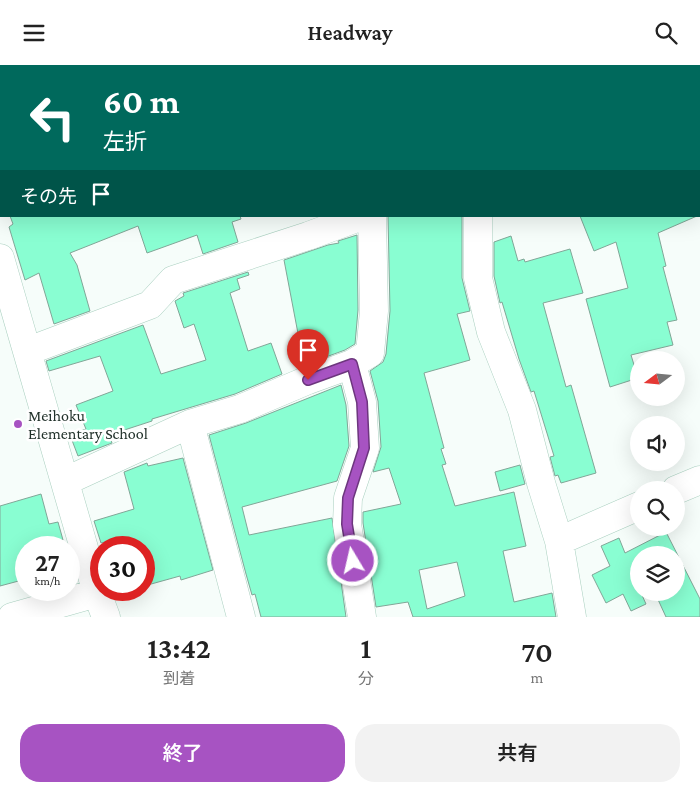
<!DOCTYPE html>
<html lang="ja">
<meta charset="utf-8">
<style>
:root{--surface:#fff;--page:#f2f2f2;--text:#222;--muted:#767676;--accent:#a753c2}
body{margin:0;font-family:"Crimson Pro","Noto Sans JP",serif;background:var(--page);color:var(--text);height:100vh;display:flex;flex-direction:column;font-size:19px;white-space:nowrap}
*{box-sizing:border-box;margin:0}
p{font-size:16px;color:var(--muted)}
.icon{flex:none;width:28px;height:28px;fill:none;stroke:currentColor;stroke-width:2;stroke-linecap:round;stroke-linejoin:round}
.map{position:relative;height:552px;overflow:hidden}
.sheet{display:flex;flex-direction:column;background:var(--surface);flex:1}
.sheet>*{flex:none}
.hud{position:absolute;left:0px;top:0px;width:700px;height:152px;box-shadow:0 5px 20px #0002;background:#00695c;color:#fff;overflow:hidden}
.needle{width:32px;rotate:254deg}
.controls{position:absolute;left:630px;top:286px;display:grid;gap:10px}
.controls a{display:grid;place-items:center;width:55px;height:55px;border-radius:50%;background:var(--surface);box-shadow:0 5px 20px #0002;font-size:25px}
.speed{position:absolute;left:15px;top:471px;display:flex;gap:10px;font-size:25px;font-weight:700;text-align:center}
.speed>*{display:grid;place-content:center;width:65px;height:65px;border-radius:50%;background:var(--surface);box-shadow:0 5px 20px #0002;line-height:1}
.speed small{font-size:12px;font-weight:400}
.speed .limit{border:8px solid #d22;background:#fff;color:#111}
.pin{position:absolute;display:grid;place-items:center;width:42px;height:42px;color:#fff;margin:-51px -21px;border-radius:50% 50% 50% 0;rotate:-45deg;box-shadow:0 0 5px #0007}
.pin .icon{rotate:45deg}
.me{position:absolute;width:55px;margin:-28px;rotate:351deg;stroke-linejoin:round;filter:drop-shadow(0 0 4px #0008)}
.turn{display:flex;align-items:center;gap:18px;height:105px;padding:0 20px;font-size:22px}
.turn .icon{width:65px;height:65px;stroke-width:2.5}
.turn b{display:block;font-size:35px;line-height:42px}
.then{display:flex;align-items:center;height:48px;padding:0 20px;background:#0003;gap:10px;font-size:19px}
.eta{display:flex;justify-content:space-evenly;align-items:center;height:85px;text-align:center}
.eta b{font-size:30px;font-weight:600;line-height:35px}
.action{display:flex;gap:10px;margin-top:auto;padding:10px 20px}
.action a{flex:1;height:58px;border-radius:20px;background:var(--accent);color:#fff;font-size:20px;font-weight:600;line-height:58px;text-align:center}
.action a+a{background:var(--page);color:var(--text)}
header{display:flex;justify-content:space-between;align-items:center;height:65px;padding:0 20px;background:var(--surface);font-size:22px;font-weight:600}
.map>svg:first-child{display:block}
.building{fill:#89fed2;stroke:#81a697;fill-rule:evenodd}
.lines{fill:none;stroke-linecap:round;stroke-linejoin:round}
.minor-casing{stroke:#aad0c0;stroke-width:29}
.minor{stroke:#fff;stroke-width:28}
.route-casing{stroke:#6d367e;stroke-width:12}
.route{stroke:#a753c2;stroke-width:9}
.poi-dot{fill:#a753c2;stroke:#fff;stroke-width:2}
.labels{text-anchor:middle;stroke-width:5;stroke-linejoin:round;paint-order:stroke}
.poi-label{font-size:16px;fill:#21312a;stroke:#fff;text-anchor:start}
</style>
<header><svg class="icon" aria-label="menu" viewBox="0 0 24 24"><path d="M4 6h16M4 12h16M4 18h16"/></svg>Headway<svg class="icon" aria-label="search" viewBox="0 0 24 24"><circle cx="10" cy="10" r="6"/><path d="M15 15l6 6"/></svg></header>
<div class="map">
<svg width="700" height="552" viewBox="0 0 700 552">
<rect width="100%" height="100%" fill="#f6fdfa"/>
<!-- building -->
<path class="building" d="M 10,151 L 240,151 L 241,154 L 232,157 L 238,177 L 203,189 L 197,170 L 147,188 L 138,161 L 70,188 L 77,200 L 90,246 L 54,259 L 39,208 L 25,215 L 9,162 L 13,159 Z
M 388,151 L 462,151 L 462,213 L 470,246 L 457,249 L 470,295 L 424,308 L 444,383 L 441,384 L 446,399 L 442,400 L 455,441 L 514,427 L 526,481 L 503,486 L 514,537 L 552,528 L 556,552 L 413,552 L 408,537 L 376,542 L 363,458 L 363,447 L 401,439 L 389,403 L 373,407 L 381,382 L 378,336 L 370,306 L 383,297 L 386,289 L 390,246 ZM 457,497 L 465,531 L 427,544 L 419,505 Z
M 580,151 L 697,151 L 658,168 L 666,201 L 663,202 L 677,255 L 667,257 L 673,280 L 631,290 L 638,313 L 610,322 L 586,234 L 628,223 L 616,177 L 594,186 Z
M 357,170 L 358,245 L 355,279 L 345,285 L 304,300 L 284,195 L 328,180 L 339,178 L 338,176 Z
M 511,171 L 518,196 L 524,194 L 525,197 L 570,184 L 583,228 L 543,238 L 566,322 L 571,320 L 596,408 L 561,418 L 558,410 L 555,411 L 550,392 L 554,391 L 534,326 L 531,327 L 519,294 L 502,237 L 500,238 L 494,211 L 494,177 Z
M 248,207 L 249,210 L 237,214 L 240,224 L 230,228 L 248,286 L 271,278 L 282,309 L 235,329 L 152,354 L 152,356 L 109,370 L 112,378 L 78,391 L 70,370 L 86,364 L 76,340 L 113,326 L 100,291 L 49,306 L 46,296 L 143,260 L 161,309 L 206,295 L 194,259 L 184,263 L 175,236 L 184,231 L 183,228 Z
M 341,320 L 346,340 L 349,381 L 337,416 L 242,442 L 249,470 L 332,453 L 346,552 L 261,552 L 255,529 L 252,530 L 246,509 L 209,370 L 246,358 Z
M 183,393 L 213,505 L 181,515 L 180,511 L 144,521 L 144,482 L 120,482 L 117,474 L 101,478 L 94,456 L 134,444 L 124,407 L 147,398 L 148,401 Z
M 520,400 L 525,419 L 500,426 L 495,407 Z
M 41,429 L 49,459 L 58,457 L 63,475 L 54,477 L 56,482 L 26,482 L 26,514 L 0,521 L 0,441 Z
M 666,467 L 700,534 L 700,552 L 666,552 L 655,528 L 676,528 L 676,490 L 639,490 L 639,528 L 641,528 L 646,539 L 631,546 L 623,529 L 606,538 L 592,510 L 610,501 L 601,481 L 619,473 L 625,488 Z"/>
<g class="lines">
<!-- minor casing -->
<g class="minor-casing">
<path id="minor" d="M 4,0 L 4,1
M 177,0 L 178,1
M 305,0 L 305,1
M 134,1 L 137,0
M 699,67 L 700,66
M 0,69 L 1,68
M 478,151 L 478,213 L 491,267 L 522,345 L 541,418 L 559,476 L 572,552
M 0,193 L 97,528 L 106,552
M 28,286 L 150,240 L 173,215 L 308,171 L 362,151
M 352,299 L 362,337 L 365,383 L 348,433 L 347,459 L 362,552
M 190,359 L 241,552
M 66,416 L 190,359 L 240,344 L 308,315 L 352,299 L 370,288 L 374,246 L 372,151
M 676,425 L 700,415
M 559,476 L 639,441
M 12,552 L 97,528"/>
</g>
<!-- minor -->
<use href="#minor" class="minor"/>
</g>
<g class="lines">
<!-- route casing -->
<g class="route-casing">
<path id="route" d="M 308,315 L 352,299 L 362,337 L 364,383 L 348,433 L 347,459 L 353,496"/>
</g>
<!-- route -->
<use href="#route" class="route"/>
</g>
<!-- markers -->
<circle class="poi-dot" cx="18" cy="359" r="5"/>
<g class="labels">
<!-- poi labels -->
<g class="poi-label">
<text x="28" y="356">Meihoku<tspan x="28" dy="18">Elementary School</tspan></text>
</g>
</g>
</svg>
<div class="controls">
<a><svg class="needle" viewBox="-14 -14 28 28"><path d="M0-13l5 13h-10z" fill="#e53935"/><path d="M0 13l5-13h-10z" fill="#767676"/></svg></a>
<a><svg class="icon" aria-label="sound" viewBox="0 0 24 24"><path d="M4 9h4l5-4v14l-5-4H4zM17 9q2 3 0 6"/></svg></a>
<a><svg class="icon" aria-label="search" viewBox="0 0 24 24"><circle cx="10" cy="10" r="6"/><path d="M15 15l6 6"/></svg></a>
<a><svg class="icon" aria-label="layers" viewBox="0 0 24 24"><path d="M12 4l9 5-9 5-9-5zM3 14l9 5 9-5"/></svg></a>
</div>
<div class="speed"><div>27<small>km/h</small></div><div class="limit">30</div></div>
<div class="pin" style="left:308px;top:315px;background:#d93025"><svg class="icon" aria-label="arrive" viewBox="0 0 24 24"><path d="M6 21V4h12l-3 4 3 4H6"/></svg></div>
<svg class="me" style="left:353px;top:496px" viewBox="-20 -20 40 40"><circle r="17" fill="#a753c2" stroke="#fff" stroke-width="3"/><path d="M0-11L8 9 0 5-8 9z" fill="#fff"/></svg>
<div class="hud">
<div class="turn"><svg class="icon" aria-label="left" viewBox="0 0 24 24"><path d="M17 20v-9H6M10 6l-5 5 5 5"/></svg><div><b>60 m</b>左折</div></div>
<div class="then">その先<svg class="icon" aria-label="arrive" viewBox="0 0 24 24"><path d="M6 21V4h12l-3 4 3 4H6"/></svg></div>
</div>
</div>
<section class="sheet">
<div class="eta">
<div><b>13:42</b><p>到着</p></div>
<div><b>1</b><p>分</p></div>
<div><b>70</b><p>m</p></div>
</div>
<div class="action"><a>終了</a><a>共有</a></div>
</section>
